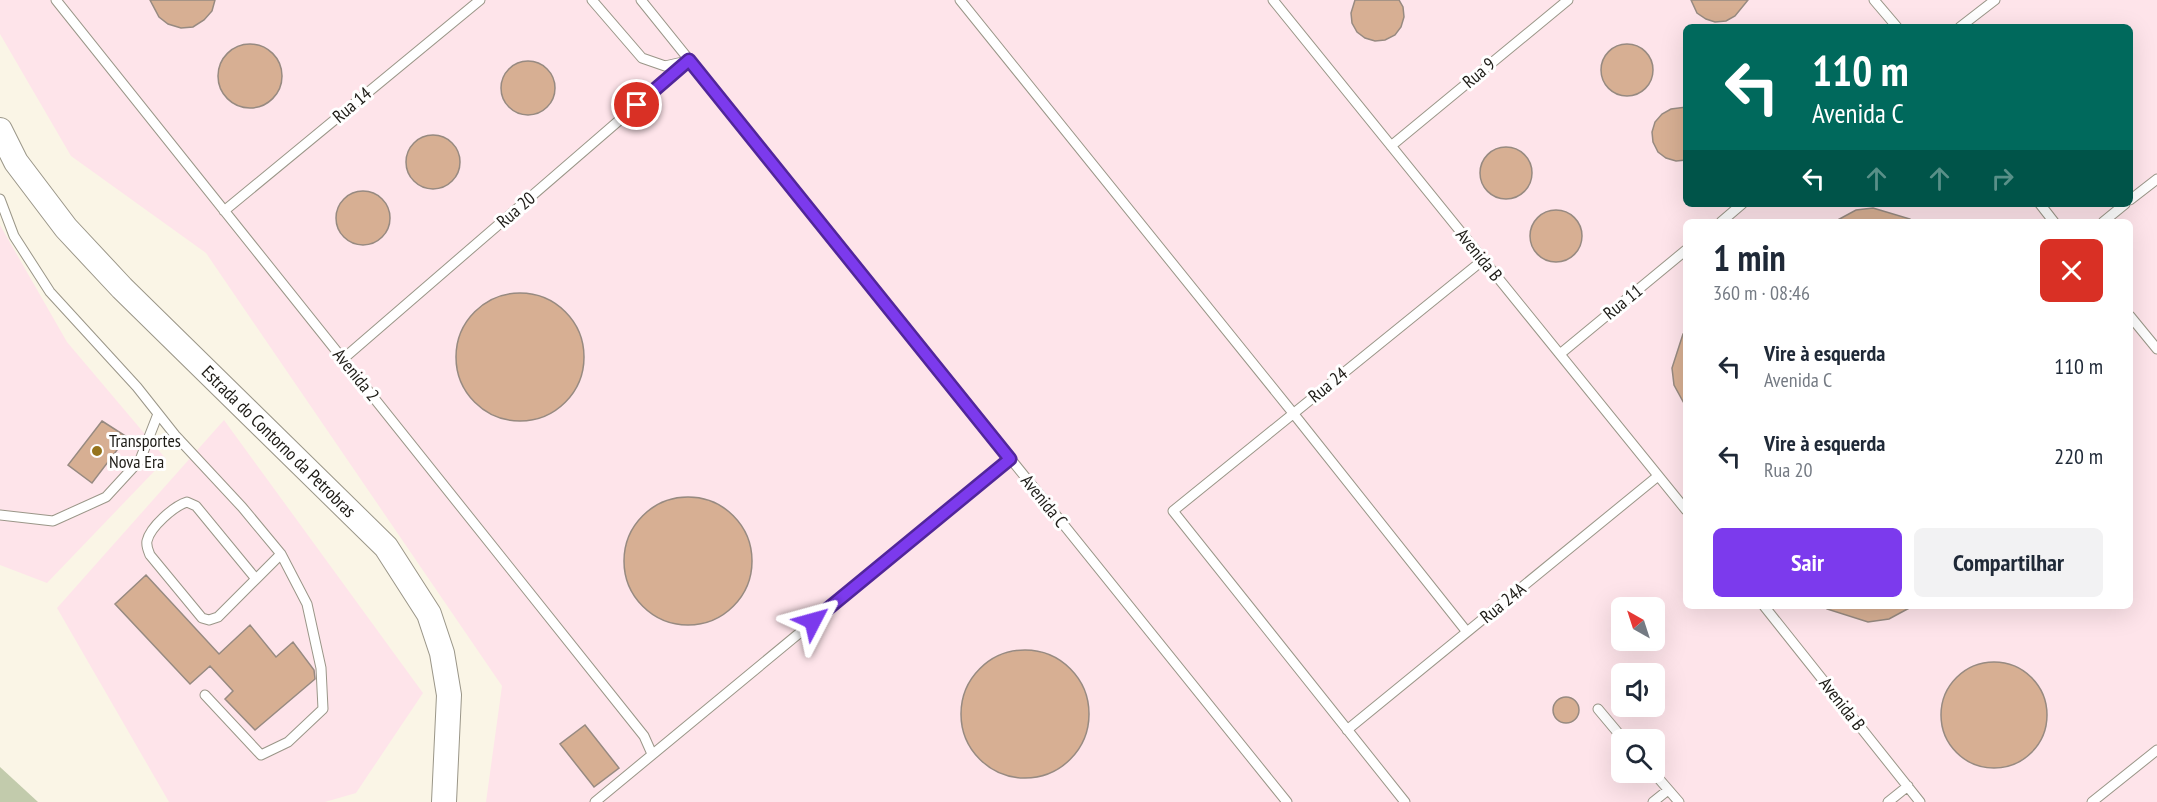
<!DOCTYPE html>
<html lang="pt">
<meta charset="utf-8">
<style>
:root{--surface:#fff;--page:#f2f2f3;--text:#1f2937;--muted:#747a83;--accent:#7c3aed}
body{margin:0;font-family:"PT Sans Narrow",sans-serif;background:var(--page);color:var(--text);height:100vh;display:flex;flex-direction:column;font-size:22px;white-space:nowrap}
*{box-sizing:border-box;margin:0}
p{font-size:20px;color:var(--muted)}
.icon{flex:none;width:33px;height:33px;fill:none;stroke:currentColor;stroke-width:2;stroke-linecap:round;stroke-linejoin:round}
.map{position:relative;flex:1;overflow:hidden}
.sheet{position:absolute;left:1683px;top:219px;width:450px;height:390px;display:flex;flex-direction:column;background:var(--surface);border-radius:9px;box-shadow:0 6px 24px #0002}
.sheet>*{flex:none}
.top-card{position:absolute;left:1683px;top:24px;width:450px;height:183px;border-radius:9px;box-shadow:0 6px 24px #0002;background:#00695c;color:#fff;overflow:hidden}
.needle{width:39px;rotate:321deg}
.buttons{position:absolute;left:1611px;top:597px;display:grid;gap:12px}
.buttons a{display:grid;place-items:center;width:54px;height:54px;border-radius:9px;background:var(--surface);box-shadow:0 6px 24px #0002;font-size:30px}
.pin{position:absolute;display:grid;place-items:center;width:51px;height:51px;color:#fff;margin:-26px;border:3px solid #fff;border-radius:50%;box-shadow:0 2px 6px #0007}
.me{position:absolute;width:66px;margin:-33px;rotate:51deg;stroke-linejoin:round;filter:drop-shadow(0 0 4px #0008)}
.turn{display:flex;align-items:center;gap:21px;height:126px;padding:0 30px;font-size:27px}
.turn .icon{width:78px;height:78px;stroke-width:2.5}
.turn b{display:block;font-size:42px;line-height:51px}
.lanes{display:flex;align-items:center;height:57px;padding:0 30px;background:#0003;justify-content:center;gap:30px;direction:ltr}
.lanes .off{opacity:.35}
.round{display:grid;place-items:center;flex:none;width:63px;height:63px;border-radius:9px;background:var(--page)}
.overview{display:flex;align-items:center;justify-content:space-between;height:102px;padding:0 30px}
h1{font-size:36px;font-weight:700;line-height:45px}
.action{display:flex;gap:12px;margin-top:auto;padding:12px 30px}
.action a{flex:1;height:69px;border-radius:9px;background:var(--accent);color:#fff;font-size:24px;font-weight:700;line-height:69px;text-align:center}
.action a+a{background:var(--page);color:var(--text)}
ul{padding:0;list-style:none}
li{display:flex;align-items:center;gap:18px;height:90px;padding:0 30px}
li div{flex:1}
li b{display:block;font-size:22px}
li em{font-style:normal}
.map>svg:first-child{display:block}
.industrial{fill:#fee4ea;fill-rule:evenodd}
.green{fill:#c2cbac}
.building{fill:#d7af93;stroke:#978a81;stroke-width:1.5}
.lines{fill:none;stroke-linecap:round;stroke-linejoin:round}
.service-casing{stroke:#9a9688;stroke-width:11}
.secondary-casing{stroke:#9a9688;stroke-width:26}
.service{stroke:#fff;stroke-width:9}
.secondary{stroke:#fff;stroke-width:24}
.route-casing{stroke:#51269a;stroke-width:15}
.route{stroke:#7c3aed;stroke-width:10}
.poi-dot{fill:#96741d;stroke:#fff;stroke-width:2}
.labels{text-anchor:middle;stroke-width:6;stroke-linejoin:round;paint-order:stroke}
.street-label{font-size:18px;fill:#1d1b16;stroke:#fff}
.poi-label{font-size:18px;fill:#1d1b16;stroke:#fff;text-anchor:start}
</style>
<div class="map">
<svg width="2157" height="802" viewBox="0 0 2157 802">
<rect width="100%" height="100%" fill="#faf5e6"/>
<!-- industrial -->
<path class="industrial" d="M 0,0 L 2157,0 L 2157,802 L 486,802 L 502,686 L 206,253 L 71,156 L 0,34 ZM 1686,27 L 2130,27 L 2130,204 L 1686,204 ZM 1686,222 L 2130,222 L 2130,606 L 1686,606 ZM 1622,608 L 1654,608 L 1654,640 L 1622,640 ZM 1622,674 L 1654,674 L 1654,706 L 1622,706 ZM 1622,740 L 1654,740 L 1654,772 L 1622,772 Z
M 0,225 L 67,342 L 166,459 L 47,583 L 0,565 Z
M 224,420 L 423,693 L 356,793 L 325,802 L 169,802 L 57,608 Z"/>
<!-- green -->
<path class="green" d="M 0,767 L 38,802 L 0,802 Z"/>
<!-- building -->
<path class="building" d="M 150,0 L 215,0 L 212,11 L 204,20 L 193,27 L 181,28 L 168,24 L 159,17 Z
M 1355,0 L 1399,0 L 1403,7 L 1404,17 L 1401,27 L 1395,35 L 1385,40 L 1375,41 L 1365,38 L 1357,32 L 1352,23 L 1351,13 Z
M 1691,0 L 1748,0 L 1735,16 L 1726,21 L 1715,22 L 1706,19 L 1697,13 Z
M1601 70a26 26 0 1 1 52 0a26 26 0 1 1-52 0Z
M218 76a32 32 0 1 1 64 0a32 32 0 1 1-64 0Z
M501 88a27 27 0 1 1 54 0a27 27 0 1 1-54 0Z
M 1686,107 L 1686,160 L 1676,161 L 1666,158 L 1658,152 L 1653,142 L 1652,132 L 1655,122 L 1662,114 L 1671,109 Z
M406 162a27 27 0 1 1 54 0a27 27 0 1 1-54 0Z
M1480 173a26 26 0 1 1 52 0a26 26 0 1 1-52 0Z
M336 218a27 27 0 1 1 54 0a27 27 0 1 1-54 0Z
M 1873,208 L 1910,219 L 1910,222 L 1834,222 L 1856,210 Z
M1530 236a26 26 0 1 1 52 0a26 26 0 1 1-52 0Z
M456 357a64 64 0 1 1 128 0a64 64 0 1 1-128 0Z
M 1683,334 L 1686,334 L 1686,407 L 1674,385 L 1672,368 Z
M 102,421 L 127,437 L 92,483 L 68,465 Z
M624 561a64 64 0 1 1 128 0a64 64 0 1 1-128 0Z
M 146,575 L 219,654 L 250,625 L 276,657 L 293,642 L 314,670 L 315,679 L 255,730 L 225,699 L 233,691 L 210,666 L 190,684 L 115,604 Z
M 1827,606 L 1913,606 L 1889,619 L 1868,622 L 1827,609 Z
M961 714a64 64 0 1 1 128 0a64 64 0 1 1-128 0Z
M1941 715a53 53 0 1 1 106 0a53 53 0 1 1-106 0Z
M1553 710a13 13 0 1 1 26 0a13 13 0 1 1-26 0Z
M 585,725 L 619,768 L 594,787 L 560,744 Z"/>
<g class="lines">
<!-- service casing -->
<g class="service-casing">
<path id="service" d="M 56,0 L 644,736 L 652,754
M 592,0 L 642,58 L 665,66 L 687,61
M 641,0 L 1287,802
M 960,0 L 1293,413 L 1467,632
M 1273,0 L 1686,510
M 1874,0 L 1897,27
M 1960,27 L 1995,0
M 1391,146 L 1568,0
M 0,199 L 14,236 L 50,292 L 137,387 L 175,435 L 242,507 L 281,554 L 307,604 L 321,668 L 323,709 L 288,742 L 261,755 L 205,695
M 2130,200 L 2157,179
M 2040,204 L 2054,222
M 224,211 L 480,0
M 1721,222 L 1742,204
M 2103,222 L 2125,204
M 2130,316 L 2157,349
M 1560,354 L 1686,250
M 343,359 L 689,60
M 0,515 L 53,521 L 106,497 L 140,460 L 158,414
M 256,579 L 218,617 L 209,620 L 202,618 L 150,555 C 148,550 146,546 147,541 C 150,527 174,506 187,502 L 196,506 L 256,579 L 281,554
M 1764,606 L 1920,802
M 1598,709 L 1624,740
M 1347,730 L 1658,476
M 1653,772 L 1679,802
M 595,802 L 1010,459
M 1405,802 L 1173,511 L 1483,260
M 1653,802 L 1668,790
M 1888,802 L 1908,786
M 2092,802 L 2157,750"/>
</g>
<!-- secondary casing -->
<g class="secondary-casing">
<g id="secondary">
<path id="s1" d="M 0,130 L 16,162 L 66,228 L 122,288 L 386,547 L 429,614 L 442,653 L 449,695 L 444,802"/>
</g>
</g>
<!-- service -->
<use href="#service" class="service"/>
<!-- secondary -->
<use href="#secondary" class="secondary"/>
</g>
<g class="lines">
<!-- route casing -->
<g class="route-casing">
<path id="route" d="M 637,105 L 689,60 L 1010,459 L 813,621"/>
</g>
<!-- route -->
<use href="#route" class="route"/>
</g>
<!-- markers -->
<circle class="poi-dot" cx="97" cy="451" r="6"/>
<g class="labels">
<!-- street labels -->
<g class="street-label">
<text transform="translate(1479 73) rotate(-40)" y="6">Rua 9</text>
<text transform="translate(352 105) rotate(-40)" y="6">Rua 14</text>
<text transform="translate(516 210) rotate(-41)" y="6">Rua 20</text>
<text transform="translate(1479 255) rotate(51)" y="6">Avenida B</text>
<text transform="translate(1623 302) rotate(-39)" y="6">Rua 11</text>
<text transform="translate(356 375) rotate(51)" y="6">Avenida 2</text>
<text transform="translate(1328 385) rotate(-39)" y="6">Rua 24</text>
<text dy="6" stroke="none"><textPath href="#s1" startOffset="420">Estrada do Contorno da Petrobras</textPath></text>
<text transform="translate(1044 501) rotate(51)" y="6">Avenida C</text>
<text transform="translate(1503 603) rotate(-39)" y="6">Rua 24A</text>
<text transform="translate(1842 704) rotate(52)" y="6">Avenida B</text>
</g>
<!-- poi labels -->
<g class="poi-label">
<text x="109" y="447">Transportes<tspan x="109" dy="21">Nova Era</tspan></text>
</g>
</g>
</svg>
<div class="buttons">
<a><svg class="needle" viewBox="-14 -14 28 28"><path d="M0-13l5 13h-10z" fill="#e53935"/><path d="M0 13l5-13h-10z" fill="#747a83"/></svg></a>
<a><svg class="icon" aria-label="sound" viewBox="0 0 24 24"><path d="M4 9h4l5-4v14l-5-4H4zM17 9q2 3 0 6"/></svg></a>
<a><svg class="icon" aria-label="search" viewBox="0 0 24 24"><circle cx="10" cy="10" r="6"/><path d="M15 15l6 6"/></svg></a>
</div>
<div class="pin" style="left:637px;top:105px;background:#d93025"><svg class="icon" aria-label="arrive" viewBox="0 0 24 24"><path d="M6 21V4h12l-3 4 3 4H6"/></svg></div>
<svg class="me" style="left:813px;top:621px" viewBox="-20 -20 40 40"><path d="M0-17L14 15 0 8-14 15z" fill="#7c3aed" stroke="#fff" stroke-width="4"/></svg>
<div class="top-card">
<div class="turn"><svg class="icon" aria-label="left" viewBox="0 0 24 24"><path d="M17 20v-9H6M10 6l-5 5 5 5"/></svg><div><b>110 m</b>Avenida C</div></div>
<div class="lanes"><svg class="icon" aria-label="left" viewBox="0 0 24 24"><path d="M17 20v-9H6M10 6l-5 5 5 5"/></svg><svg class="icon off" aria-label="ahead" viewBox="0 0 24 24"><path d="M12 20V5M6 11l6-6 6 6"/></svg><svg class="icon off" aria-label="ahead" viewBox="0 0 24 24"><path d="M12 20V5M6 11l6-6 6 6"/></svg><svg class="icon off" aria-label="right" viewBox="0 0 24 24"><path d="M7 20v-9h11M14 6l5 5-5 5"/></svg></div>
</div>
<section class="sheet">
<div class="overview"><div><h1>1 min</h1><p>360 m · 08:46</p></div><a class="round" style="background:#d93025;color:#fff"><svg class="icon" aria-label="close" viewBox="0 0 24 24"><path d="M6 6l12 12M18 6L6 18"/></svg></a></div>
<ul>
<li><svg class="icon" aria-label="left" viewBox="0 0 24 24"><path d="M17 20v-9H6M10 6l-5 5 5 5"/></svg><div><b>Vire à esquerda</b><p>Avenida C</p></div><em>110 m</em></li>
<li><svg class="icon" aria-label="left" viewBox="0 0 24 24"><path d="M17 20v-9H6M10 6l-5 5 5 5"/></svg><div><b>Vire à esquerda</b><p>Rua 20</p></div><em>220 m</em></li>
</ul>
<div class="action"><a>Sair</a><a>Compartilhar</a></div>
</section>
</div>
